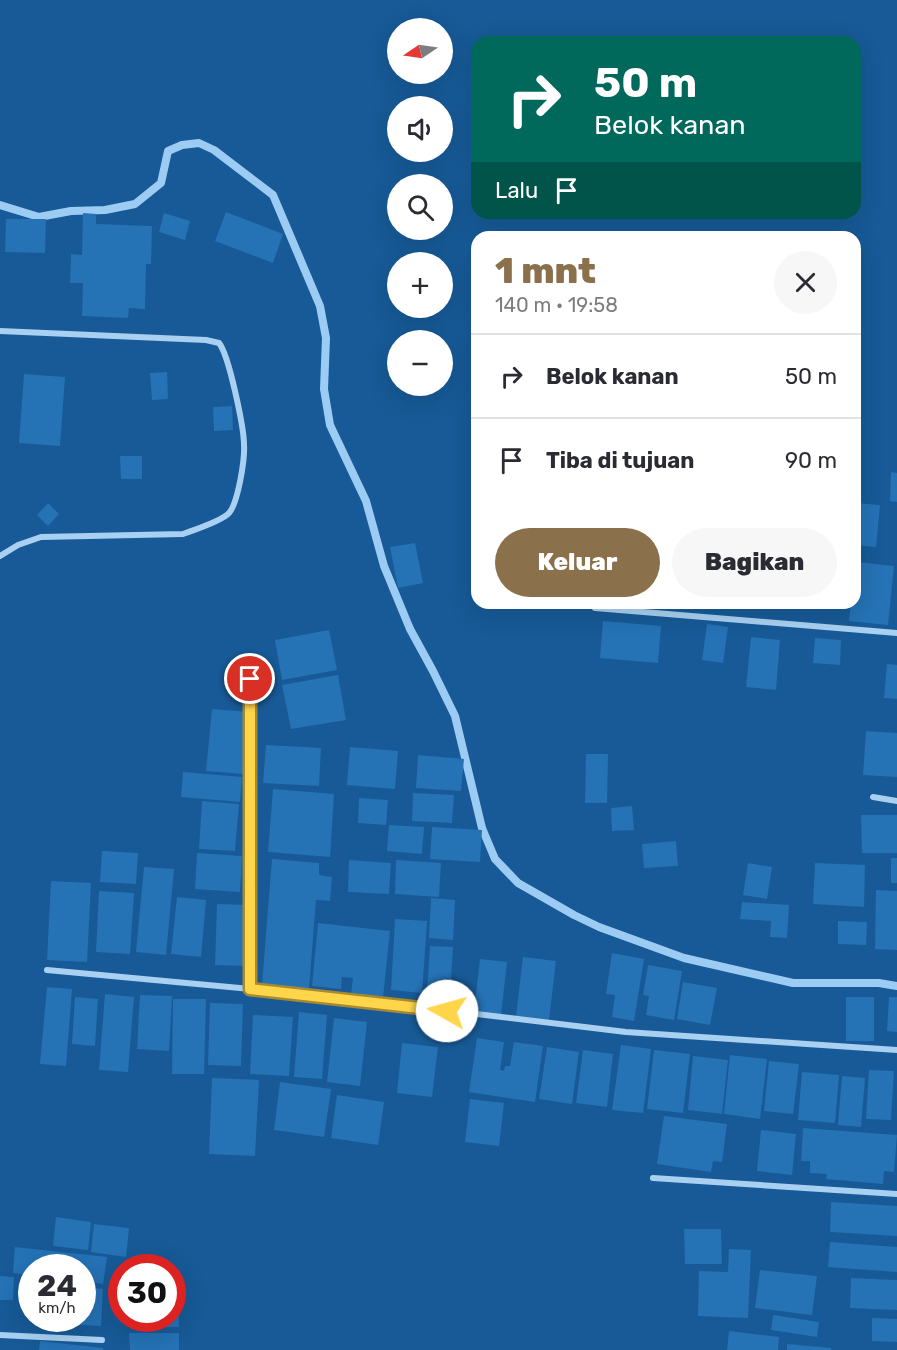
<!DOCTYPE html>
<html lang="id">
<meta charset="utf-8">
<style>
:root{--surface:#fff;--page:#f7f7f7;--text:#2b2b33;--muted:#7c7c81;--line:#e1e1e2;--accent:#8a714c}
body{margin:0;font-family:Rubik,sans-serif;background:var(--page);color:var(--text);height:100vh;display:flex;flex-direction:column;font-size:22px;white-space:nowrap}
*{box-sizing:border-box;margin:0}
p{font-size:20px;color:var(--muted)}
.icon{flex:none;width:33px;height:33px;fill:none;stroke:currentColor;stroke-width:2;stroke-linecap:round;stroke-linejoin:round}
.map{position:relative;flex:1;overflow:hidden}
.details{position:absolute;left:471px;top:231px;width:390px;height:378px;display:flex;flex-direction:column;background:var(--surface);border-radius:18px;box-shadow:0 6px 24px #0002}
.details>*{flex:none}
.top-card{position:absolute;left:471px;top:36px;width:390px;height:183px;border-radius:18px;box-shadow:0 6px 24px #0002;background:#00695c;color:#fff;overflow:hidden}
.needle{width:39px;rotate:257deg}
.fabs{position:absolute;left:387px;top:18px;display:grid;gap:12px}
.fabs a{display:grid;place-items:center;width:66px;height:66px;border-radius:50%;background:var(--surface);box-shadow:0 6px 24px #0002;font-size:30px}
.speed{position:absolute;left:18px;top:1254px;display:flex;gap:12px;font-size:30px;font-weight:700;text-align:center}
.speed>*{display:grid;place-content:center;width:78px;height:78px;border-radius:50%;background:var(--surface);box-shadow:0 6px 24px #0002;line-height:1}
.speed small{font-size:15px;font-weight:400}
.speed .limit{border:9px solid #d22;background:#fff;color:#111}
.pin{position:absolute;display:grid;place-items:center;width:51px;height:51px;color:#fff;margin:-26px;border:3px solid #fff;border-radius:50%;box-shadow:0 2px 6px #0007}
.me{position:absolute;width:66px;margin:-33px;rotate:277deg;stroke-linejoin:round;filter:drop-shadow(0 0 4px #0008)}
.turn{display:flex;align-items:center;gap:21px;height:126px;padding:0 24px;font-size:27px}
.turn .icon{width:78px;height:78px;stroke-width:2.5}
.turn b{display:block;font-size:42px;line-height:51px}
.then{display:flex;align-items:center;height:57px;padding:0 24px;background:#0003;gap:12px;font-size:22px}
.round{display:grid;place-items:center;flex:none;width:63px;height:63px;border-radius:32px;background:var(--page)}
.summary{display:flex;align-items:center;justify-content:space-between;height:102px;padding:0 24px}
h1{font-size:36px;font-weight:800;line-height:45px;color:var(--accent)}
.action{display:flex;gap:12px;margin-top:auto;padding:12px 24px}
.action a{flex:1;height:69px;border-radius:36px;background:var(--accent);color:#fff;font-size:24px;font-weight:800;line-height:69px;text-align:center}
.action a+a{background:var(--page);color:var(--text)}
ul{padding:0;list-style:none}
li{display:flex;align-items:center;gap:18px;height:84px;padding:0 24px;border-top:2px solid var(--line)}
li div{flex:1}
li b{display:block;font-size:22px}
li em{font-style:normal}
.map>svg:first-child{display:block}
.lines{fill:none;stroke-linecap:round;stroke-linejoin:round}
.stream{stroke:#9cccf4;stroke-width:8}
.building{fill:#2572b5}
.street{stroke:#a9d0f1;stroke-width:6}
.route-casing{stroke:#a68a30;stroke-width:15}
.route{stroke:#ffd54a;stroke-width:10}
</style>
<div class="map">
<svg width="897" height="1350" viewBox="0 0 897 1350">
<rect width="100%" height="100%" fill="#175a97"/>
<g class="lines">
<!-- stream -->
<path class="stream" d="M 0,205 L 39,217 L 71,211 L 105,210 L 135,204 L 161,183 L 168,151 L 182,145 L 199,143 L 214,150 L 273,195 L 320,306 L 326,338 L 324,389 L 330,425 L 366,501 L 384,566 L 410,629 L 433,671 L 455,716 L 482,828 L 495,859 L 518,883 L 574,915 L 599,927 L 684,958 L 793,983 L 879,983 L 897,986"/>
</g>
<!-- building -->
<path class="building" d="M 226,212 L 283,234 L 273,263 L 215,241 Z
M 83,213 L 96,214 L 96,224 L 152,226 L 151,264 L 146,264 L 145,309 L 129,308 L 128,318 L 82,316 L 83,283 L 70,283 L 71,254 L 82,255 Z
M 164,213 L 190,221 L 185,240 L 159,232 Z
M 6,219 L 46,219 L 45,253 L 5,252 Z
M 167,372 L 168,399 L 152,400 L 150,373 Z
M 24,374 L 65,377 L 60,446 L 19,443 Z
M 232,406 L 233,430 L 214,431 L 213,407 Z
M 120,456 L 142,456 L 142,479 L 121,479 Z
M 891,472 L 897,473 L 897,502 L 890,501 Z
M 48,503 L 59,514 L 48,526 L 37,515 Z
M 855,503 L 880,505 L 876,547 L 855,545 Z
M 415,543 L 423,583 L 398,588 L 390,547 Z
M 856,562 L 894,566 L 888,625 L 849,621 L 851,603 L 855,603 Z
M 603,621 L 661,626 L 658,663 L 600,658 Z
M 707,624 L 728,627 L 723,663 L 702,660 Z
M 329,630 L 337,670 L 282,680 L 275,640 Z
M 751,637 L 780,640 L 776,690 L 746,687 Z
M 815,638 L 841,640 L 840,665 L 813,663 Z
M 887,664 L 897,665 L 897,699 L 884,698 Z
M 338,675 L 346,720 L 291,729 L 282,685 Z
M 212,709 L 249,712 L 243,774 L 206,771 Z
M 866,731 L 897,733 L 897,777 L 863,775 Z
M 266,745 L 321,748 L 319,786 L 263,783 Z
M 350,747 L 398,751 L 395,789 L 347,785 Z
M 586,754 L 608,754 L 607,803 L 585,803 Z
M 418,755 L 464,759 L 461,791 L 416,788 Z
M 183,772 L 242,777 L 240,802 L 181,797 Z
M 273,789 L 334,794 L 330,857 L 268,852 Z
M 413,793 L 454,795 L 452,823 L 412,821 Z
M 359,798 L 388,800 L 386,825 L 358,823 Z
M 202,801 L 239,804 L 235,851 L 199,849 Z
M 632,806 L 634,830 L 612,831 L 611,808 Z
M 861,815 L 897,815 L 897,853 L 862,853 Z
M 389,825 L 424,827 L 422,854 L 387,851 Z
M 432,827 L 482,830 L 480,862 L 430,859 Z
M 676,841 L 678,866 L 644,868 L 642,844 Z
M 102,851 L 138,853 L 136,884 L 100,882 Z
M 197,853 L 242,856 L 240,892 L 195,889 Z
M 891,858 L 897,858 L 897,883 L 891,883 Z
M 272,859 L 319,863 L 319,875 L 332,877 L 330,901 L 316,900 L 309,989 L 262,985 Z
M 349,860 L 391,863 L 389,894 L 348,892 Z
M 396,860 L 441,863 L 439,897 L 395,894 Z
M 748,863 L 772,867 L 767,899 L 743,895 Z
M 815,863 L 865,865 L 864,907 L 813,904 Z
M 144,867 L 174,869 L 166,955 L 136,952 Z
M 51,881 L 91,883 L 87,962 L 47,960 Z
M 876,890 L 897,891 L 897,950 L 875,949 Z
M 99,891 L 134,893 L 130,954 L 96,952 Z
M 177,897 L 206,900 L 201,957 L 171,954 Z
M 431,898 L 455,900 L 453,940 L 429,938 Z
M 742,902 L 789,905 L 787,938 L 770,937 L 771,921 L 740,919 Z
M 217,904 L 248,905 L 246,966 L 215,965 Z
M 395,919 L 427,921 L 422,993 L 391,990 Z
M 838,921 L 867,922 L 866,945 L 838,944 Z
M 318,923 L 390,931 L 383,998 L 351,995 L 353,978 L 342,977 L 341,989 L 312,986 Z
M 430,946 L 453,947 L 450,995 L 427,994 Z
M 612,953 L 644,959 L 634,1021 L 612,1017 L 615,995 L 606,994 Z
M 523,957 L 556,961 L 549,1020 L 516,1016 Z
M 480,959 L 507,962 L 501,1015 L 474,1012 Z
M 648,965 L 682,971 L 674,1020 L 646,1015 L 649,996 L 643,995 Z
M 683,982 L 717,988 L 710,1025 L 677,1019 Z
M 47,987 L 72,989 L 66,1066 L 40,1064 Z
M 105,994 L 134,997 L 128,1072 L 99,1070 Z
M 140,995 L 172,996 L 169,1051 L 137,1049 Z
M 75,997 L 98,999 L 95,1046 L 72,1044 Z
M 846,997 L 874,997 L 874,1041 L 846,1041 Z
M 889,997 L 897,997 L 897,1032 L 887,1031 Z
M 173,999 L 206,999 L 204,1074 L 172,1074 Z
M 210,1003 L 243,1004 L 241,1066 L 208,1065 Z
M 299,1012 L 327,1015 L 322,1079 L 294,1077 Z
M 253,1015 L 293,1017 L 289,1076 L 250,1074 Z
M 334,1018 L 367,1022 L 360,1086 L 327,1082 Z
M 477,1038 L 504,1042 L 500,1070 L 504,1071 L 505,1066 L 510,1066 L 514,1042 L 543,1046 L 535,1102 L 469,1092 Z
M 402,1043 L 438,1047 L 432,1097 L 397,1093 Z
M 621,1045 L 651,1049 L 643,1113 L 612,1110 Z
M 547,1047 L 579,1052 L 572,1104 L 539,1099 Z
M 583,1050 L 613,1054 L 607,1107 L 576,1103 Z
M 654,1050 L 690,1054 L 683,1113 L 647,1109 Z
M 730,1055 L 767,1059 L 760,1119 L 724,1114 Z
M 693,1056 L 728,1060 L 722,1114 L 688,1110 Z
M 769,1061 L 799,1064 L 793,1114 L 764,1111 Z
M 869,1070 L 894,1071 L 891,1120 L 866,1119 Z
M 802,1072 L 839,1075 L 835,1123 L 798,1120 Z
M 842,1076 L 865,1078 L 861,1127 L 838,1125 Z
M 212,1078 L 259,1080 L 255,1156 L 209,1154 Z
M 280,1082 L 331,1089 L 324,1137 L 274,1130 Z
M 337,1095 L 384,1102 L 378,1145 L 331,1138 Z
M 470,1099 L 504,1103 L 499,1146 L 465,1142 Z
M 664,1116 L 727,1124 L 722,1162 L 713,1161 L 711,1172 L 657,1164 Z
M 803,1128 L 897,1135 L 894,1172 L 884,1171 L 883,1184 L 826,1179 L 827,1174 L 810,1173 L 810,1161 L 801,1161 Z
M 761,1130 L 796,1134 L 792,1175 L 757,1171 Z
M 831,1202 L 897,1206 L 897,1236 L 830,1232 Z
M 56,1217 L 91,1222 L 88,1250 L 53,1246 Z
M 94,1224 L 129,1228 L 126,1257 L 91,1252 Z
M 684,1229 L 721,1229 L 722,1264 L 685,1264 Z
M 830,1242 L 897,1247 L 897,1272 L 828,1267 Z
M 15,1247 L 107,1257 L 103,1284 L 82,1281 L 82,1268 L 32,1268 L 32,1275 L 13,1273 Z
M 729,1249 L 751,1250 L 748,1318 L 698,1316 L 699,1271 L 728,1272 Z
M 760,1270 L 817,1276 L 812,1315 L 755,1308 Z
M 0,1276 L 14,1277 L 13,1300 L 0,1300 Z
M 851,1278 L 897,1280 L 897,1310 L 850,1308 Z
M 82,1287 L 103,1289 L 101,1326 L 48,1323 L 48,1318 L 82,1318 Z
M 172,1299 L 178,1299 L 179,1327 L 130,1328 L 130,1318 L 172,1318 Z
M 773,1315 L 819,1322 L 817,1337 L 771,1330 Z
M 872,1318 L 897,1319 L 897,1342 L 872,1341 Z
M 729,1331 L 779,1337 L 778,1350 L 727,1350 Z
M 129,1333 L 179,1333 L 179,1350 L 130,1350 Z
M 40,1341 L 103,1348 L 103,1350 L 39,1350 Z
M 787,1344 L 831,1348 L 831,1350 L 787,1350 Z"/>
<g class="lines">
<!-- street -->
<path class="street" d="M 0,331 L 206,340 L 219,343 C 229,355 244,428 244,445 C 245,459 238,503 229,513 C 222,521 194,530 183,534 L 41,537 L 18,545 L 0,556
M 595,608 L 897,633
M 873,797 L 897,801
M 47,970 L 335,997 L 626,1032 L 897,1050
M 250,989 L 250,679
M 653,1178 L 897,1194
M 0,1335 L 102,1340"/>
</g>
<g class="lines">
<!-- route casing -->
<g class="route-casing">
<path id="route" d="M 250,679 L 250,989 L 447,1011"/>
</g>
<!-- route -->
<use href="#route" class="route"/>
</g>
</svg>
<div class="fabs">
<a><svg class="needle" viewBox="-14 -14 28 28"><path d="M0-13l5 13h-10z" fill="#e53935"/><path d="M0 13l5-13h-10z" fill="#7c7c81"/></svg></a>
<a><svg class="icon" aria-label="sound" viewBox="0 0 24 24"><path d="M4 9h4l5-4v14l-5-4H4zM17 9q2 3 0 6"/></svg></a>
<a><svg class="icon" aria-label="search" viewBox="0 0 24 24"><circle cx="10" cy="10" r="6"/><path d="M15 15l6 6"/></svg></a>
<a>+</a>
<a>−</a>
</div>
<div class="speed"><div>24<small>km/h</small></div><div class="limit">30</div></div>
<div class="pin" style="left:250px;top:679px;background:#d93025"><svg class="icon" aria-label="arrive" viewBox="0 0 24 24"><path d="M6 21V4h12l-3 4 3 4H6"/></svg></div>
<svg class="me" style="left:447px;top:1011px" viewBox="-20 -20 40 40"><circle r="19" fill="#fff"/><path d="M0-13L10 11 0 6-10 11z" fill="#ffd54a"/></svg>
<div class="top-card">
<div class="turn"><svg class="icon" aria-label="right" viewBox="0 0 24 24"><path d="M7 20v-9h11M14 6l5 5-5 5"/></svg><div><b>50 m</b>Belok kanan</div></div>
<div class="then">Lalu<svg class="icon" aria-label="arrive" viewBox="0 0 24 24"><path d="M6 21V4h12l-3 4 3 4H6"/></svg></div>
</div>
<section class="details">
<div class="summary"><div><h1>1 mnt</h1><p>140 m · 19:58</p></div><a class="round"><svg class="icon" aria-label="close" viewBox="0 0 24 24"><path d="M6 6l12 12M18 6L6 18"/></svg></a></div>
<ul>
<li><svg class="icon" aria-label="right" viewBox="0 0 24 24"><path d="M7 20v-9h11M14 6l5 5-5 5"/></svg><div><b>Belok kanan</b></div><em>50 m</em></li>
<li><svg class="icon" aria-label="arrive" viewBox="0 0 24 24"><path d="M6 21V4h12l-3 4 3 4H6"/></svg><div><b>Tiba di tujuan</b></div><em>90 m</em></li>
</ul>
<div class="action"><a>Keluar</a><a>Bagikan</a></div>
</section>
</div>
